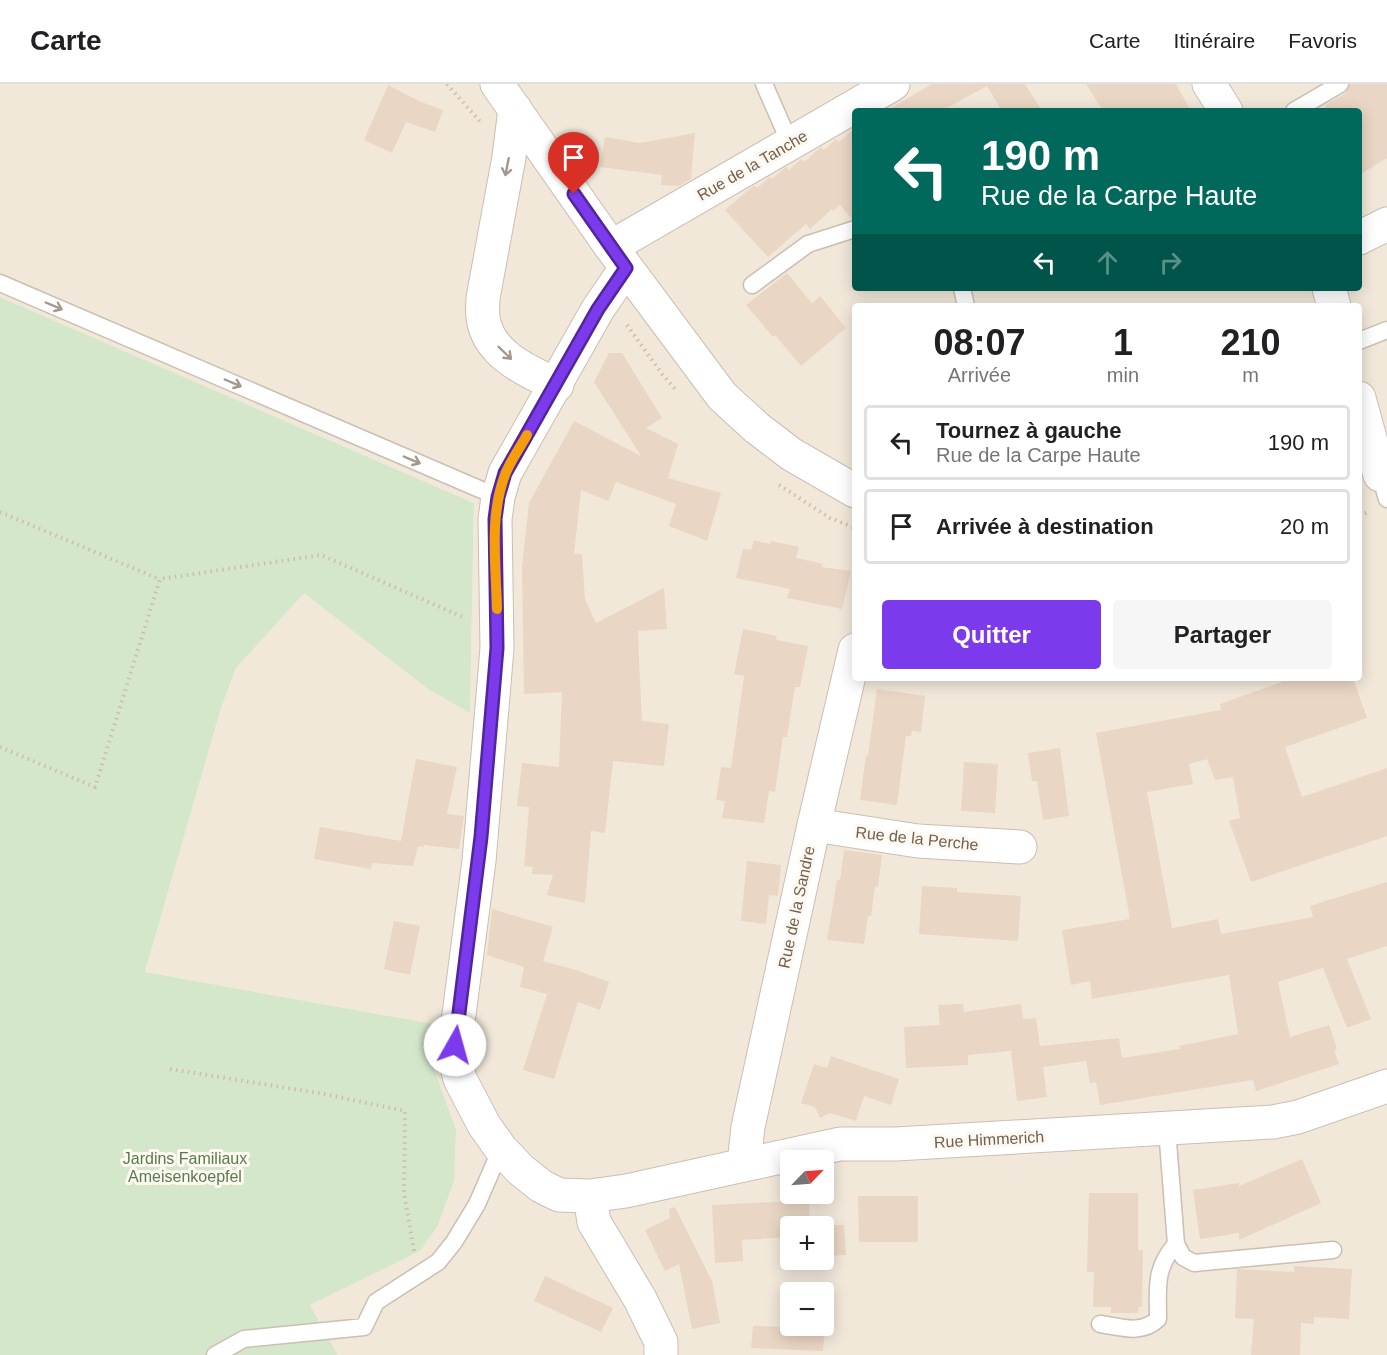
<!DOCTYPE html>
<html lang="fr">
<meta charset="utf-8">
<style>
:root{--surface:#fff;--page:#f6f6f6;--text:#202124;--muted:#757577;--line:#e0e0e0;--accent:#7c3aed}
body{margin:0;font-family:Helvetica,sans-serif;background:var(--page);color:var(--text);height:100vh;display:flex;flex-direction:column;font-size:22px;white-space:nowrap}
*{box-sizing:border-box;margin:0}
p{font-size:20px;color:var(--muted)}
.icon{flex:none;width:33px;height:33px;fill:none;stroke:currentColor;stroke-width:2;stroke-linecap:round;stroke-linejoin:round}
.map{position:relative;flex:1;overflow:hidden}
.panel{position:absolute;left:852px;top:219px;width:510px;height:378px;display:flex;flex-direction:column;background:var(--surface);border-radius:6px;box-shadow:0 3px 15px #0003}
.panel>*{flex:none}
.hud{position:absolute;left:852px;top:24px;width:510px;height:183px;border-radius:6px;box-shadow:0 3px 15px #0003;background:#00695c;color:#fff;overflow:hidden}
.needle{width:39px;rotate:65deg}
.fabs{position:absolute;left:780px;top:1066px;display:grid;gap:12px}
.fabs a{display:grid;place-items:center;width:54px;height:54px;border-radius:6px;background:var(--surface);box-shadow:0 3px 15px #0003;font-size:30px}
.pin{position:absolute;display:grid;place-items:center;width:51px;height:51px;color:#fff;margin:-62px -26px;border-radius:50% 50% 50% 0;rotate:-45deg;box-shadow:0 0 6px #0007}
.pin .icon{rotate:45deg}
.me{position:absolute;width:66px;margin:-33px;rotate:7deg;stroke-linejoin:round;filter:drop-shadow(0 0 4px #0008)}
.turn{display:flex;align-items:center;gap:21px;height:126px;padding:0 30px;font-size:27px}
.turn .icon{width:78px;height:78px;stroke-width:2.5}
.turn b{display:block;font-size:42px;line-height:51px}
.lanes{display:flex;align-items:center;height:57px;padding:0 30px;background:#0003;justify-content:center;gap:30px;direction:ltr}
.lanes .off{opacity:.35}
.eta{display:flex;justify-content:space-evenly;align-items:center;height:102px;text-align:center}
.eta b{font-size:36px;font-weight:700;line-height:42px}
.button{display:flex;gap:12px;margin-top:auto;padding:12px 30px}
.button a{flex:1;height:69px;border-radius:6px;background:var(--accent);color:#fff;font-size:24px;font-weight:700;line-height:69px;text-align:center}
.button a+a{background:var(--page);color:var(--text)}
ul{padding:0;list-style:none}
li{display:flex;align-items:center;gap:18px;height:75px;margin:0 12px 9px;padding:0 18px;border:3px solid var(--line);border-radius:6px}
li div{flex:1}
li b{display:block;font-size:22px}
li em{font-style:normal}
header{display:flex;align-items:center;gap:36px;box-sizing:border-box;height:84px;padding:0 30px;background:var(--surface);border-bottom:2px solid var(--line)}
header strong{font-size:28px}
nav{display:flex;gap:33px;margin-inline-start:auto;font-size:21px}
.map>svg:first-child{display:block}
.residential{fill:#f1e8da;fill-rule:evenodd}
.green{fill:#d4e7cb}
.building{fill:#ead6c4}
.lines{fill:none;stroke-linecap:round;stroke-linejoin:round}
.lane-casing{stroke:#cbbeb2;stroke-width:19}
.street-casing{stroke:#cbbeb2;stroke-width:35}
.path{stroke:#d1bba9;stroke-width:4;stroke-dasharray:1.5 4.5;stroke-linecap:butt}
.lane{stroke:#fff;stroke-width:16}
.street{stroke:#fff;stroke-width:33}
.oneway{stroke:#a3978e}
.route-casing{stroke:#51269a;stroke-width:15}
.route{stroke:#7c3aed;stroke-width:10}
.slow{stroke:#f59e0b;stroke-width:10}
.labels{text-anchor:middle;stroke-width:6;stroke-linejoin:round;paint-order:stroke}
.street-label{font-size:16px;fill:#725f51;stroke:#fdf9f1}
.park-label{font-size:16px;fill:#587c4e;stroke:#fdf9f1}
</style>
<header>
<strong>Carte</strong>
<nav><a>Carte</a><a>Itinéraire</a><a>Favoris</a></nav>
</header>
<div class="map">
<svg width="1387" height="1271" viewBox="0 0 1387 1271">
<rect width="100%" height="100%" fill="#faf5eb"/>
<!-- residential -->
<path class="residential" d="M 0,0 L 1387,0 L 1387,1271 L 338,1271 L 310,1221 L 420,1167 L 456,1045 L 433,982 L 439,941 L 145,888 L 221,624 L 236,584 L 304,508 L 428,605 L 470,628 L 474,419 L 0,213 ZM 855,27 L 1359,27 L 1359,204 L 855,204 ZM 855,222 L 1359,222 L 1359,594 L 855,594 ZM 790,1077 L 824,1077 L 824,1110 L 790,1110 ZM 790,1143 L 824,1143 L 824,1176 L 790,1176 ZM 790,1209 L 824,1209 L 824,1242 L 790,1242 Z"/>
<!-- green -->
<path class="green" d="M 0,213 L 474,419 L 470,629 L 428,605 L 304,509 L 236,584 L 221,624 L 145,888 L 439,941 L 433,982 L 456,1045 L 454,1097 L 437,1143 L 420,1167 L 310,1221 L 338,1271 L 0,1271 Z"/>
<!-- building -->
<path class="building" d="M 932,0 L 1025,0 L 1042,27 L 1002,27 L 987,2 L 941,27 L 886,27 Z
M 1086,0 L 1176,0 L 1191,27 L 1103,27 Z
M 1350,0 L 1387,0 L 1387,74 L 1359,91 L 1359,27 L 1328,27 L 1325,21 L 1346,9 Z
M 388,1 L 419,17 L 443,26 L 435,48 L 406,38 L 392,69 L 364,56 Z
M 855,44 L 855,135 L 852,135 L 840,121 L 833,127 L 832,125 L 810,145 L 806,140 L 768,173 L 725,126 L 752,103 L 755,102 L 757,104 L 770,93 L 772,95 L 786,83 L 789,86 L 801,75 L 804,78 L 821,63 L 824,66 L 836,55 L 839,58 Z
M 695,49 L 691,95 L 679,102 L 661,101 L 662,91 L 600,83 L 605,53 L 640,59 Z
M 787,189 L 812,219 L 820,212 L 846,244 L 801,282 L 775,251 L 773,253 L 746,221 Z
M 609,269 L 622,269 L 662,334 L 646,344 L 678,360 L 668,394 L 721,409 L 707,457 L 669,442 L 676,420 L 616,398 L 608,417 L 581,406 L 574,470 L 582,470 L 585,515 L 596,539 L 664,504 L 667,545 L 638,547 L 639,576 L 642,637 L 669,640 L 664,682 L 613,677 L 605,749 L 591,747 L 585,819 L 547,811 L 553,791 L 532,790 L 533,783 L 524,782 L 529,723 L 517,722 L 522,679 L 559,683 L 562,608 L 524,610 L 522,483 L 529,419 L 574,337 L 641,372 L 594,298 Z
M 754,456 L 770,460 L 771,457 L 799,463 L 796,474 L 823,480 L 821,483 L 851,487 L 842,525 L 787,514 L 790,505 L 736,494 L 743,465 L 751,466 Z
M 743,545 L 777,552 L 776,556 L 808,562 L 800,603 L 795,603 L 787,653 L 783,653 L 775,708 L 769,707 L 764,739 L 722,734 L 725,717 L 716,716 L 721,683 L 731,684 L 744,592 L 734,590 Z
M 1293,594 L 1353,594 L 1367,634 L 1285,663 L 1302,713 L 1387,684 L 1387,752 L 1251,798 L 1229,737 L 1240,734 L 1233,693 L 1215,696 L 1207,675 L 1189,680 L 1193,700 L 1147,708 L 1172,844 L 1218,835 L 1221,850 L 1313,833 L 1310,822 L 1387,798 L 1387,862 L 1347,875 L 1371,935 L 1347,944 L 1323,884 L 1278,898 L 1290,953 L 1329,941 L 1337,965 L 1334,966 L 1339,980 L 1256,1007 L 1253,996 L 1100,1021 L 1096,998 L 1090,999 L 1086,977 L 1043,983 L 1047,1013 L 1017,1017 L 1011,967 L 968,971 L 968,981 L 906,984 L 904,943 L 940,941 L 938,921 L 963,920 L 964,928 L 1021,920 L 1023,935 L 1036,934 L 1040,962 L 1119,954 L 1122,974 L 1180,965 L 1179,962 L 1238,950 L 1229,891 L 1092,915 L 1090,897 L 1071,901 L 1062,846 L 1130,835 L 1096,649 L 1221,626 L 1220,620 Z
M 877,605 L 925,612 L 921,648 L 912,647 L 911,652 L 906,652 L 897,721 L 860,716 L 866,671 L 868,672 Z
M 1060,664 L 1069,732 L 1043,736 L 1037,697 L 1032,697 L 1028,669 Z
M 416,675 L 457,683 L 447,730 L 464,732 L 459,765 L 424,761 L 424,763 L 418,762 L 413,782 L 372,779 L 371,785 L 314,775 L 320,743 L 401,757 Z
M 964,678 L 998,680 L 995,729 L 961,727 Z
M 844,766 L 882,771 L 878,803 L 875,802 L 871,832 L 868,832 L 864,860 L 827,856 L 837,796 L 840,796 Z
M 747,777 L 781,781 L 778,812 L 769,811 L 766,840 L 741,837 Z
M 922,802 L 957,804 L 957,808 L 1021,812 L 1018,857 L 919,850 Z
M 492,825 L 553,843 L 543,877 L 576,886 L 609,898 L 600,926 L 578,918 L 554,995 L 523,986 L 547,910 L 520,903 L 524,883 L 487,871 Z
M 394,837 L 420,842 L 410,891 L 384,885 Z
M 831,972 L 899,995 L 891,1021 L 864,1012 L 856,1037 L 830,1029 L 820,1034 L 815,1023 L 801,1019 L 814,980 L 827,984 Z
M 1302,1075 L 1321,1119 L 1239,1156 L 1239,1149 L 1200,1155 L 1193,1106 L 1239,1099 L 1239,1102 Z
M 1089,1109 L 1138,1109 L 1138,1166 L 1143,1166 L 1142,1223 L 1139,1223 L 1138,1229 L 1111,1229 L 1111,1223 L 1093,1223 L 1094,1188 L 1087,1188 Z
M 858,1112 L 918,1112 L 918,1158 L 859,1158 Z
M 809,1116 L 810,1143 L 790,1143 L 790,1153 L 742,1156 L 743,1177 L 715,1179 L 712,1121 Z
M 675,1123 L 712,1197 L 720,1239 L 692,1245 L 679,1180 L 665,1187 L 645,1146 L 670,1134 L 669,1125 Z
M 823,1141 L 844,1141 L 846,1171 L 824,1172 Z
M 1294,1182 L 1352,1185 L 1349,1235 L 1314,1233 L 1314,1240 L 1301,1239 L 1300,1271 L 1251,1271 L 1254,1235 L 1235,1234 L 1237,1185 L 1294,1188 Z
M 545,1192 L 613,1224 L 601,1248 L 534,1217 Z
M 753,1242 L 825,1244 L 823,1267 L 751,1264 Z"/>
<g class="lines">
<!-- lane casing -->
<g class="lane-casing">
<path id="lane" d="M 764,0 L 790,59
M 1294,27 L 1340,0
M 0,199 L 498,413
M 752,201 L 808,160 L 855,145
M 962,204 L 966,222
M 1359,257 L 1387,246
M 1380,391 L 1387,415
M 1167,1045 L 1176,1160 L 1183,1173 L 1194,1179 L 1333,1166
M 1100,1240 C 1121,1243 1141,1251 1158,1235 C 1158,1203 1154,1185 1176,1160
M 215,1271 L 244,1255 L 364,1243 L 376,1218 L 438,1178 L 454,1158 L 477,1120 L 501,1065"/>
</g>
<!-- street casing -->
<g class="street-casing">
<path id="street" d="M 497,0 L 611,163 L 722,312 L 757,344 L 791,370 L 855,407
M 1209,0 L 1226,27
M 515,25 L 509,73 L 483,214 C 483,220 482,227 483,233 C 487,270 527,287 557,301
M 1359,154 L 1387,140
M 611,163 L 893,0
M 626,184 L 598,225 L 505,389 L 498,413 L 495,435 L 497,564 L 479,777 L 455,961 L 456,979 L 460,995 L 484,1041 L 501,1065 L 521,1086 L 541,1102 L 559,1111 L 590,1112 L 626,1107 L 840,1060 L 896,1060 L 1273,1038 L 1298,1033 L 1387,1002
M 1329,204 L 1334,222
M 1359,314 L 1380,391
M 814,741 L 918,757 L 1020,763
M 744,1080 L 748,1043 L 814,741 L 855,566
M 590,1112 L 594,1138 L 640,1215 L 661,1258 L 661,1271"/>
</g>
<!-- path -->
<path class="path" d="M 447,0 L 482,40
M 627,241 L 662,290 L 677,307
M 779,401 L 830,434 L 855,444
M 0,428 L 159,495
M 1359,431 L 1370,428
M 0,663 L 95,703 L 160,495 L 321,471 L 465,534
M 170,985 L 324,1010 L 405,1027 L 404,1109 L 414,1167"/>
<!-- lane -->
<use href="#lane" class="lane"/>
<!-- street -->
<use href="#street" class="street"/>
</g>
<!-- one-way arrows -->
<defs><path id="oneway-shaft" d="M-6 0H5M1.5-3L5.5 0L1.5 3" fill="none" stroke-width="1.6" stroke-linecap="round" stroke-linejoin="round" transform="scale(1.5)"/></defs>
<g class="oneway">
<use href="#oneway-shaft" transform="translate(507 83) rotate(101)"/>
<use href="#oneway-shaft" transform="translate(54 222) rotate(23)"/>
<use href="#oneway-shaft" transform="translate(505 269) rotate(44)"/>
<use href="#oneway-shaft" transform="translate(233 299) rotate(23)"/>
<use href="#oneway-shaft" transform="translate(412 376) rotate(23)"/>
</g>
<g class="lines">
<!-- route casing -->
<g class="route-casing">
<path id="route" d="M 455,961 L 481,753 L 497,564 L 495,435 L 498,413 L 505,389 L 598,225 L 626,184 L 574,110"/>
</g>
<!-- route -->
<use href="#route" class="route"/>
<!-- slow -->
<path class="slow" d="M 497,525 C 496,481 489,433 505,391 C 510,377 520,364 527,351"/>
</g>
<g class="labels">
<!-- street labels -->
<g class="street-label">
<text transform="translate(752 81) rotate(-30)" y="6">Rue de la Tanche</text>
<text transform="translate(917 754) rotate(6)" y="6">Rue de la Perche</text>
<text transform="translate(796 823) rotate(-78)" y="6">Rue de la Sandre</text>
<text transform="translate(989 1055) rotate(-3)" y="6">Rue Himmerich</text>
</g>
<!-- park labels -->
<g class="park-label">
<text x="185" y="1080">Jardins Familiaux<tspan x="185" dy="18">Ameisenkoepfel</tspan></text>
</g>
</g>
</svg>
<div class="fabs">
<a><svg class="needle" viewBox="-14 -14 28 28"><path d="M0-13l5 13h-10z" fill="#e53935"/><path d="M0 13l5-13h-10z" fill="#757577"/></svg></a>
<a>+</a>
<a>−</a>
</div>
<div class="pin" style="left:574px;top:110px;background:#d93025"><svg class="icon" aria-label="arrive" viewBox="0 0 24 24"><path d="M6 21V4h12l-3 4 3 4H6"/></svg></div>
<svg class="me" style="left:455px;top:961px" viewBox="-20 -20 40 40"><circle r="19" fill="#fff"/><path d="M0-13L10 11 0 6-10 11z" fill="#7c3aed"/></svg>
<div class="hud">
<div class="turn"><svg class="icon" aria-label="left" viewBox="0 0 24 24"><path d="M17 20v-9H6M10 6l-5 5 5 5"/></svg><div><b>190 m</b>Rue de la Carpe Haute</div></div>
<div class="lanes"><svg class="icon" aria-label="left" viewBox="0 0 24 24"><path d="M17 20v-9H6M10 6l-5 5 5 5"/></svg><svg class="icon off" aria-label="ahead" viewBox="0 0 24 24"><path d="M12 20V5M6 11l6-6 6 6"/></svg><svg class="icon off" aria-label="right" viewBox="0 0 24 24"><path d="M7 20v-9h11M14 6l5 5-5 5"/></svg></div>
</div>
<section class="panel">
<div class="eta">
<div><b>08:07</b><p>Arrivée</p></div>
<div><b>1</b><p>min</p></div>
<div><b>210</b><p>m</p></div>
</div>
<ul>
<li><svg class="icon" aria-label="left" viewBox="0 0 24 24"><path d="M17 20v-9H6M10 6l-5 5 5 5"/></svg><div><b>Tournez à gauche</b><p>Rue de la Carpe Haute</p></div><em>190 m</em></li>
<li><svg class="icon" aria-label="arrive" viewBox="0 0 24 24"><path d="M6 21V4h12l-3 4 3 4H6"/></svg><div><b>Arrivée à destination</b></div><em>20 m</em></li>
</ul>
<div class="button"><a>Quitter</a><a>Partager</a></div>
</section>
</div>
